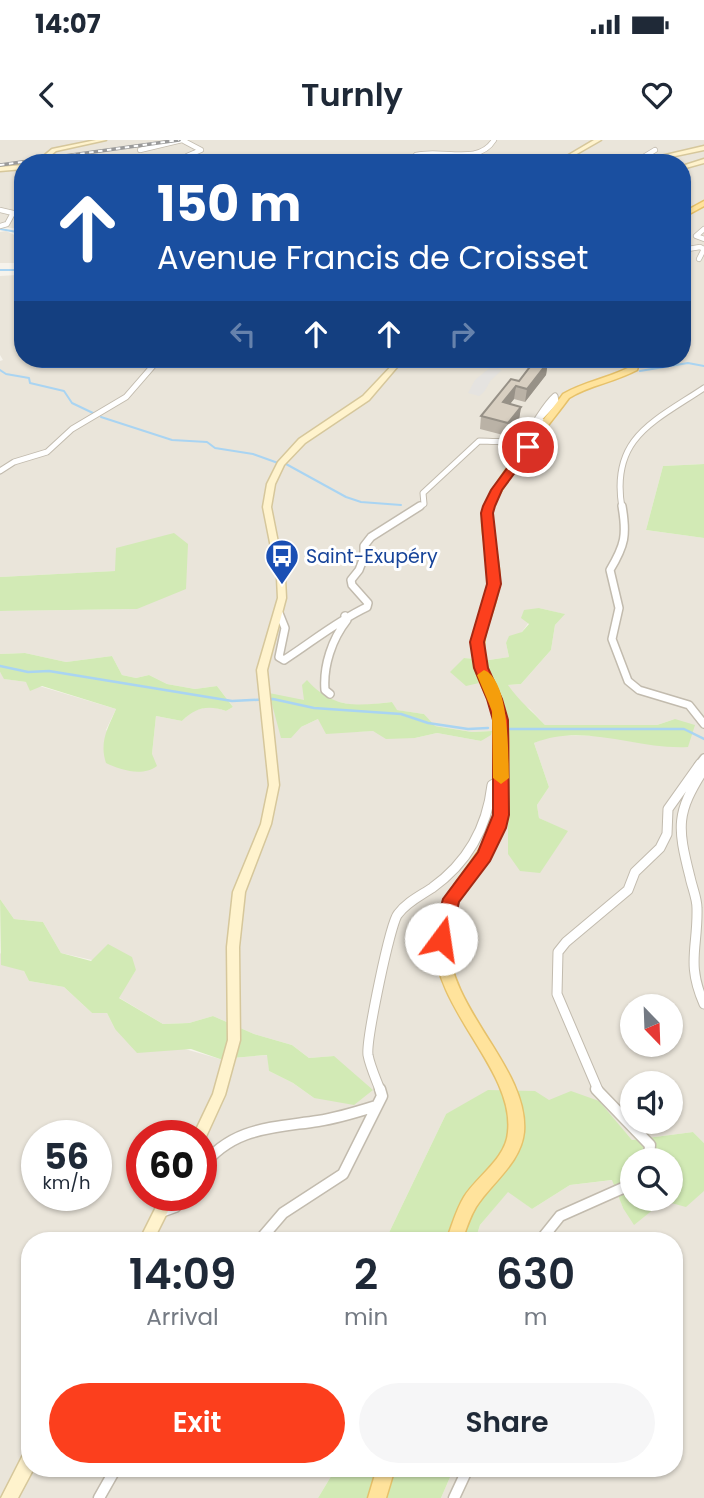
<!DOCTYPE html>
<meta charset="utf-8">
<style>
:root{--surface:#fff;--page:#f6f6f7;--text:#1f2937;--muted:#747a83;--accent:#fc3f1d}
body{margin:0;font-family:Poppins,sans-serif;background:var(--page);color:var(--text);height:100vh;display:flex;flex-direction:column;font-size:26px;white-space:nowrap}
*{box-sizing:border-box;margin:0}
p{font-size:23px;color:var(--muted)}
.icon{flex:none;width:38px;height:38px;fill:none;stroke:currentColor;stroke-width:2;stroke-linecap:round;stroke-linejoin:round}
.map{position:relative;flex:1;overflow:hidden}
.sheet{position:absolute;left:21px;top:1092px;width:662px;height:245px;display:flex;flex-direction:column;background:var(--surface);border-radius:28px;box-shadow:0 2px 5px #0004}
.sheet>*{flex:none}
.top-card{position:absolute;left:14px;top:14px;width:677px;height:214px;border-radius:28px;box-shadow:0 2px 5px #0004;background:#1a4fa0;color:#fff;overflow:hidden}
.needle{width:46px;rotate:157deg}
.controls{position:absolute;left:620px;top:854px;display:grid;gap:14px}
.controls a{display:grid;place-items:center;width:63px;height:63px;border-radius:50%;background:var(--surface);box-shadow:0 2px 5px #0004;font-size:35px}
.speed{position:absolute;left:21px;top:980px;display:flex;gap:14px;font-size:35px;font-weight:700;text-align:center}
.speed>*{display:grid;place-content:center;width:91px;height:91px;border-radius:50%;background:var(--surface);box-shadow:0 2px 5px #0004;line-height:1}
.speed small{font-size:18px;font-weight:400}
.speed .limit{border:10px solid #d22;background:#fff;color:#111}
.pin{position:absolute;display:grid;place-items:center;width:60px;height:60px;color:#fff;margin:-30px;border:4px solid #fff;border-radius:50%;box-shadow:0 2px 7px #0007}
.me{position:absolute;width:77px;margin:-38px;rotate:14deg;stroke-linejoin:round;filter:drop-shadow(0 0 5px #0008)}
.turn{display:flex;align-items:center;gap:24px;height:147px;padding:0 28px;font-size:32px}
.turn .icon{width:91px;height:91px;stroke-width:2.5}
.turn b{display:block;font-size:49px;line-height:60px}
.lanes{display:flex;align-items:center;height:66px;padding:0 28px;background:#0003;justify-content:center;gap:35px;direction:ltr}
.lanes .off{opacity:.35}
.eta{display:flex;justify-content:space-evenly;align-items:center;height:119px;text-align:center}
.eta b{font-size:42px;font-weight:600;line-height:49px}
.primary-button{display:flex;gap:14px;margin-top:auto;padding:14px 28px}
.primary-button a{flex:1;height:80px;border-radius:42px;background:var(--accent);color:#fff;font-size:28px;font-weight:600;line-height:80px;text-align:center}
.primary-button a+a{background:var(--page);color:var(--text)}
.status{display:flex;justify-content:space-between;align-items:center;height:49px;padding:0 35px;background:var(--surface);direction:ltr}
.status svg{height:19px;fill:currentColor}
header{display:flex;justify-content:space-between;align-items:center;height:91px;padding:0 28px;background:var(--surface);font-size:32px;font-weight:600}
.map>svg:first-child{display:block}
.residential{fill:#eae5da;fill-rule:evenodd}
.green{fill:#d2eab5;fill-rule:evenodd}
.parking{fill:#e5e3e0}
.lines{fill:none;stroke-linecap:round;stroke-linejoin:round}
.stream-far1{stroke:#a9d4f2;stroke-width:2}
.stream{stroke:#a9d4f2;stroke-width:2.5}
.street-far4-casing{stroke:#c2bbae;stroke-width:6}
.street-far3-casing{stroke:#c2bbae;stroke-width:7}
.street-far2-casing{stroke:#c2bbae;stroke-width:10}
.street-far1-casing{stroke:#c2bbae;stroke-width:11}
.street-casing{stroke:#c2bbae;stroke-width:13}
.secondary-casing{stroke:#d6c79b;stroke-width:3}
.primary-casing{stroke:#e6c16a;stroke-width:3}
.street-far4{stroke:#fff;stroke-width:4.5}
.street-far3{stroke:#fff;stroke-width:5}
.street-far2{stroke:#fff;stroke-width:7}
.street-far1{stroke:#fff;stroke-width:9}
.street{stroke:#fff;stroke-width:10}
.secondary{fill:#fff3cd;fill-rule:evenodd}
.primary{fill:#ffe39c;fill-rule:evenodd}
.rail-casing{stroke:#9a9a9a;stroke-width:3.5}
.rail{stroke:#fff;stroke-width:2;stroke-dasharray:4.5;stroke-linecap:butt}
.wall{fill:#bab2a6}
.shaded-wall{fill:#979187}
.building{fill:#d8cfc1;stroke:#979187;stroke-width:2}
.route{fill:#fc3f1d;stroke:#a42913;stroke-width:2}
.slow{fill:#f59e0b}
.labels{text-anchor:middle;stroke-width:6;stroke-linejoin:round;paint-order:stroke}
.far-transit-label{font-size:19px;fill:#164399;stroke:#fff;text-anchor:start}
</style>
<div class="status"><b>14:07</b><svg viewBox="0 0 49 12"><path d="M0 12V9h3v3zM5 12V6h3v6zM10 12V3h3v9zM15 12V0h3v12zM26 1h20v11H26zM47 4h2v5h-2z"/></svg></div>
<header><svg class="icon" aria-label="back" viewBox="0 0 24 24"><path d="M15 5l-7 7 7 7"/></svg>Turnly<svg class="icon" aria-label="heart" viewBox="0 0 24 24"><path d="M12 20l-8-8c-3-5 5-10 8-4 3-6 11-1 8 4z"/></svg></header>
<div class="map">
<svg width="704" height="1358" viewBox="0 0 704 1358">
<rect width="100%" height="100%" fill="#f6f3ec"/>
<!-- residential -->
<path class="residential" d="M 0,0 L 704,0 L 704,324 L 663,326 L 646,390 L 704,398 L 704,1003 L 693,992 L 632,1000 L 599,962 L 549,960 L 446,974 L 385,1101 L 30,1101 L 30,1328 L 336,1328 L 318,1358 L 0,1358 L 0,813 L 24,831 L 29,841 L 64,847 L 92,873 L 107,873 L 115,889 L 220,919 L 268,915 L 269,931 L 293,943 L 314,958 L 334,916 L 309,918 L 292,905 L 254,894 L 213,876 L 189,883 L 163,884 L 118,857 L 136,830 L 61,813 L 43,782 L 14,779 L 0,759 L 0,532 L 5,539 L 26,542 L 116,569 L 106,590 L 152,614 L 156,576 L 182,581 L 192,571 L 211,566 L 226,571 L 233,567 L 217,546 L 195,549 L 167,544 L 149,535 L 136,538 L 122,535 L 112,516 L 66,522 L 25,513 L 0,514 L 0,471 L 137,469 L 116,431 L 0,437 L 0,221 L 3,220 L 0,215 L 0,136 L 17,135 L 23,138 L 23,219 L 540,219 L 542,222 L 567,219 L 621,224 L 623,219 L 682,219 L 682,23 L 23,23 L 23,89 L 0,87 ZM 539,468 L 564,474 L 555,485 L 551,510 L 521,544 L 507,545 L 518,561 L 530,569 L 545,585 L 657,585 L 675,579 L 630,600 L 603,596 L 552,595 L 534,603 L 549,647 L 537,665 L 539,678 L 568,692 L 507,674 L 508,582 L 504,566 L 492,540 L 464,518 L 489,520 L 509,517 L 506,503 L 522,492 ZM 307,541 L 326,559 L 357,566 L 392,562 L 396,570 L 424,574 L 434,586 L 472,592 L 491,591 L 481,601 L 437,593 L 415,598 L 373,591 L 352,592 L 318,579 L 301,587 ZM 632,866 L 670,866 L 670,905 L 632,905 ZM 632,943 L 670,943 L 670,982 L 632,982 ZM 37,996 L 96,996 L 96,1055 L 37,1055 ZM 142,996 L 201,996 L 201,1055 L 142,1055 Z
M 6,91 L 23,99 L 23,123 L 0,123 L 0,92 Z
M 613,1040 L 623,1068 L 704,1051 L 704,1358 L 441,1358 L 454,1328 L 674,1328 L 674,1101 L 475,1101 L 480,1085 L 508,1051 L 532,1069 L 570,1045 Z"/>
<!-- green -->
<path class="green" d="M 704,324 L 704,398 L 646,390 L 663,326 Z
M 174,393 L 188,404 L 186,449 L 137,469 L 0,471 L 0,437 L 115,431 L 116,408 Z
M 539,468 L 565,474 L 555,485 L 551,510 L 521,544 L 508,545 C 520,562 531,570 545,585 L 657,585 L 675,579 L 695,585 L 688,607 C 637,610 584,582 534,603 L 549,647 L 537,665 L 539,678 L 568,691 L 540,733 L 520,731 L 508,714 L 508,582 L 504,566 L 492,540 L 466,546 L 450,532 L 464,518 L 489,520 L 509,517 L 506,503 L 509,496 L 522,492 L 529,484 L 521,478 L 524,470 Z
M 25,513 L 66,522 L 112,516 L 122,535 L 136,538 L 149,535 L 167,544 L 195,549 L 217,546 L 233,567 L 226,571 C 208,565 196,567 182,581 L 156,576 L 152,614 L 157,626 C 142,637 121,630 106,623 C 99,602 108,588 116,569 L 42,546 L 30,551 L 26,542 L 4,539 L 0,532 L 0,514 Z
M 307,540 C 333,569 356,566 392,562 L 397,570 L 424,574 L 435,586 L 472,592 L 492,591 L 491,595 L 481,601 L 437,593 L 415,598 L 386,599 L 373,591 L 326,594 L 318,579 L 301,587 L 291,598 L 281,598 L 269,553 L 304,560 L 302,545 Z
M 0,759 L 14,779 L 43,782 L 61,813 L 91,821 L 108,804 L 132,817 L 136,830 L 119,858 L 163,884 L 189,883 L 213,876 L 254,894 L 292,905 L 309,918 L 334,916 L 373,950 L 354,965 L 314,958 L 293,943 L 269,931 L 267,915 L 220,919 L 191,909 L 137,913 L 115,889 L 107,873 L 92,873 L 64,847 L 29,841 L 24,831 L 1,825 Z
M 488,950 L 535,951 L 549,960 L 571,951 L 599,961 L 632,1000 L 693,992 L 704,1003 L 704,1051 L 686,1067 L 664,1061 L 634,1085 L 623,1068 L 612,1040 L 570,1045 L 532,1069 L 508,1052 L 480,1085 L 475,1101 L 385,1101 L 446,974 ZM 632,1020 L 670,1020 L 670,1059 L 632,1059 Z
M 336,1328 L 454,1328 L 441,1358 L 318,1358 Z"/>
<!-- parking -->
<path class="parking" d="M 492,226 L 502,230 L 491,240 L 484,252 L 479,256 L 468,253 L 475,240 Z"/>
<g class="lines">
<!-- stream-far1 -->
<path class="stream-far1" d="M 0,89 L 23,93
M 0,130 L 23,130
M 595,219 L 619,226
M 0,230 L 6,234 L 29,238 L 30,243 L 64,251 L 72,263 L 95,274
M 640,231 L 688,223 L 704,226
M 101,277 L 172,300 L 207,302 L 215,308 L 253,314 L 278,323
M 286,324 L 346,357 L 361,362 L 401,365"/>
<!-- stream -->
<path class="stream" d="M 0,526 L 28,532 L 49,531 L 232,561 L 273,559 L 314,568 L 401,574 L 428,583 L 468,589 L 488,588
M 510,589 L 684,589 L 704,599"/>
<!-- street-far4 casing -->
<g class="street-far4-casing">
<path id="street-far4" d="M 140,10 L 182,0
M 325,18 L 340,18 L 352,23
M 645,19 L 642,18 L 655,10
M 47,23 L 72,17 L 86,23
M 181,23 L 188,20 L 187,16 L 201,10 L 184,1
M 358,23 L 387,23
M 411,23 L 416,15 C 442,8 478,26 494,0
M 0,70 L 13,73 L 7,84 L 0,86
M 704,89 L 696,96 L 704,99
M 682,110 L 700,107 L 704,109 L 699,119"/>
</g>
<!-- street-far3 casing -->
<g class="street-far3-casing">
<path id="street-far3" d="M 0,331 L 14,322 L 47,312 L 72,289 L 126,257 L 159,219
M 417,368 L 424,364 L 423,353 L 479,301 C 490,301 508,303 519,299 C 532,293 542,267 555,256 L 556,261 L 539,279 L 545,284
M 622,368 C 610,298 653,282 704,248"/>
</g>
<!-- street-far2 casing -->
<g class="street-far2-casing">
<path id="street-far2" d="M 622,366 C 627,395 625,405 610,430 L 619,468 L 612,499 L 628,541 L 639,550 L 689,565 L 704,584
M 279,473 L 285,488 L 279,517 L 284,520 C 312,502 337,481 367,467 L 368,463 L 352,445 L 351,440 L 359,430 L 364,417 L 364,406 L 371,397 L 420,366
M 330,554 L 325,550 C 323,526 332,499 347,480 L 345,476
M 698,626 L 704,618"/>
</g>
<!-- street-far1 casing -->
<g class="street-far1-casing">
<path id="street-far1" d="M 704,629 C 676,673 677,686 690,737 C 692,747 697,758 697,768 C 698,808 686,823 704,864
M 380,950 C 376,939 370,926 368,915 C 366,901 390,783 398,774 C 407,762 420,756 432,748 C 467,723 487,688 492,645 L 501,640
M 598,950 L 557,854 L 558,812 L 566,802 L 628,750 L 635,732 L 660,708 L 667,694 L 668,669 L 700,624"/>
</g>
<!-- street casing -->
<g class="street-casing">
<path id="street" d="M 596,949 L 650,1005 L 649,1020
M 201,1028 C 232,987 272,988 318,981 C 338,978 357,972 376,966
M 161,1072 L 175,1067 L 186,1055
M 259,1101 L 283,1073 L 343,1034 L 382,956 L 380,949
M 540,1101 L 560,1076 L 632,1044
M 99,1358 L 116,1328
M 454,1358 L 468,1328"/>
</g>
<!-- secondary casing -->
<g class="secondary-casing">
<path id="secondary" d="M 96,0 L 106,0 L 56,11 L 41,23 L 35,23 L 52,9 Z
M 594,0 L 601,0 L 561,23 L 555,23 Z
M 704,6 L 704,10 L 642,23 L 631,23 Z
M 704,19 L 704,23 L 682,29 L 682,26 Z
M 23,25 L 23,29 L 0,31 L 0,27 Z
M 398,219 L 404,219 L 369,260 L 305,303 L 284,325 L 275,344 L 271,367 L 285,438 L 286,458 L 267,530 L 279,645 L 271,684 L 245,752 L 239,807 L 240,900 L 225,955 L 204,1001 L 201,1001 L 201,996 L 193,996 L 213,954 L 228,900 L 227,807 L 233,752 L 261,684 L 269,645 L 257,530 L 278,458 L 277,438 L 263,367 L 267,344 L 278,322 L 299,299 L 363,256 Z
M 162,1055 L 176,1055 L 153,1101 L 139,1101 Z
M 30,1311 L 30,1328 L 34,1328 L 18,1358 L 1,1358 L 24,1313 Z"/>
</g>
<!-- primary casing -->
<g class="primary-casing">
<path id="primary" d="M 704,61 L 704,66 L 682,78 L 682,73 Z
M 632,219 L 640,219 L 637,230 C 615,242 590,245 569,258 C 553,280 496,349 492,371 C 489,395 502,421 499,445 C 495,477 478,490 486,527 C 490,543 501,559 505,576 C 511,595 507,624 507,644 C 507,654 509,666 507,676 C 499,721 448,750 448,798 C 447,870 529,927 524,992 C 521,1023 492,1042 476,1067 C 470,1077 466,1089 462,1101 L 446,1101 C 452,1086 456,1070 464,1057 C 477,1036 506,1019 508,992 C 515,930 433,870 434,798 C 435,749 485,721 494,676 C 497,665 495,651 495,639 C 495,619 499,595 494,576 C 490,559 479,544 475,527 C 467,491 484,477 489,445 C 492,421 479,395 483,372 C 486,349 547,277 563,254 C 584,242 608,238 630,227 Z
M 377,1328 L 395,1328 L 386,1358 L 368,1358 Z"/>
</g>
<!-- street-far4 -->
<use href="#street-far4" class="street-far4"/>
<!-- street-far3 -->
<use href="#street-far3" class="street-far3"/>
<!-- street-far2 -->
<use href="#street-far2" class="street-far2"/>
<!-- street-far1 -->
<use href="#street-far1" class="street-far1"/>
<!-- street -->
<use href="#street" class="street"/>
<!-- secondary -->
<use href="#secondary" class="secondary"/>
<!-- primary -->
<use href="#primary" class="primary"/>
<!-- rail casing -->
<g class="rail-casing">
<path id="rail" d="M 0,25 L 179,0"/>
</g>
<!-- rail -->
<use href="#rail" class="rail"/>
</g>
<!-- wall -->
<path class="wall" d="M 548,222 L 546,235 L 525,262 L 514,259 L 510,264 L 521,267 L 519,280 L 507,296 L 480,289 L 481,276 L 519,241 Z"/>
<!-- shaded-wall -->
<path class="shaded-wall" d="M 548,222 L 546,235 L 525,262 L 527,249 Z
M 516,246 L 514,259 L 501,275 L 503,262 Z
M 521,267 L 519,280 L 507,296 L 508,283 Z"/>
<!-- building -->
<path class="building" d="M 536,219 L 548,222 L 527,249 L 516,246 L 503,262 L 521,267 L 508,283 L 481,276 L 511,239 L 519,241 Z"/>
<!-- route -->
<path class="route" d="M 524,305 L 534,307 L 502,350 L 495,366 L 493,373 L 501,444 L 484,502 L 488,528 L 502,559 L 508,580 L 509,675 L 506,688 L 490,721 L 459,762 L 450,799 L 447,804 L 441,806 L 435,804 L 432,799 L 443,759 L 478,712 L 493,675 L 493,580 L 487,559 L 474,528 L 470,502 L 487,444 L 481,373 L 483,366 L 491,350 Z"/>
<!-- slow -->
<path class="slow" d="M 484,530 C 510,540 508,614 509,638 L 501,644 L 493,638 L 492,571 L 477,535 Z"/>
<!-- icons -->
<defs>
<g id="bus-pin" transform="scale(1.75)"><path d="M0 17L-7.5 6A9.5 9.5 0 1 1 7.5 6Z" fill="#1a4fb4" stroke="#fff"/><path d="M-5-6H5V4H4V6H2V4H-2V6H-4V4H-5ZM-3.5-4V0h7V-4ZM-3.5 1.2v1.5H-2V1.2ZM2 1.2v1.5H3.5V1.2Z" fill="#fff"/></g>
</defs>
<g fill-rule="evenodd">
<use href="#bus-pin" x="282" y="416"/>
</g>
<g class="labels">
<!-- far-transit labels -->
<g class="far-transit-label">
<text x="306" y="423">Saint-Exupéry</text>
</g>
</g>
</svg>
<div class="controls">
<a><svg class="needle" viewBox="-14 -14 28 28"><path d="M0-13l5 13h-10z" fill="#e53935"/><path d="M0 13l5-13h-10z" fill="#747a83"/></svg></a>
<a><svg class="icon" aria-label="sound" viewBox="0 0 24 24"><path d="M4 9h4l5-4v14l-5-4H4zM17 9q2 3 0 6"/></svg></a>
<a><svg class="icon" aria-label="search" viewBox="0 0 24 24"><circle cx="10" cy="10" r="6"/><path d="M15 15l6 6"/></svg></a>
</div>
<div class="speed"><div>56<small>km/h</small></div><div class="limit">60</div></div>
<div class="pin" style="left:528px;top:307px;background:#d93025"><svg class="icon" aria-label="arrive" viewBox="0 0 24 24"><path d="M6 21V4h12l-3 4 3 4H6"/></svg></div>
<svg class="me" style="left:441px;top:799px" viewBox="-20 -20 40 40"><circle r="19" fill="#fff"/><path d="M0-13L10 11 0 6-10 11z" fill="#fc3f1d"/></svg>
<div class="top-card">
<div class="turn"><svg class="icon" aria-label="ahead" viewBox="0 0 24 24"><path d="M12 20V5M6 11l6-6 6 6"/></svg><div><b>150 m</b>Avenue Francis de Croisset</div></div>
<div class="lanes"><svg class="icon off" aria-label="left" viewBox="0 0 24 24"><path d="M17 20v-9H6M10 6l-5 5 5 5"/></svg><svg class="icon" aria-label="ahead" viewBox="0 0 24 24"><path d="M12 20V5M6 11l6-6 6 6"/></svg><svg class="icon" aria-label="ahead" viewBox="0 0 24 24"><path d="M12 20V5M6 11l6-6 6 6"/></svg><svg class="icon off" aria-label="right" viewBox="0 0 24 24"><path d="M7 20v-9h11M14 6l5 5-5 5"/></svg></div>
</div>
<section class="sheet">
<div class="eta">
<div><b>14:09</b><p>Arrival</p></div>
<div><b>2</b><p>min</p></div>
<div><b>630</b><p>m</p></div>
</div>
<div class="primary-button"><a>Exit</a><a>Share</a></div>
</section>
</div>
